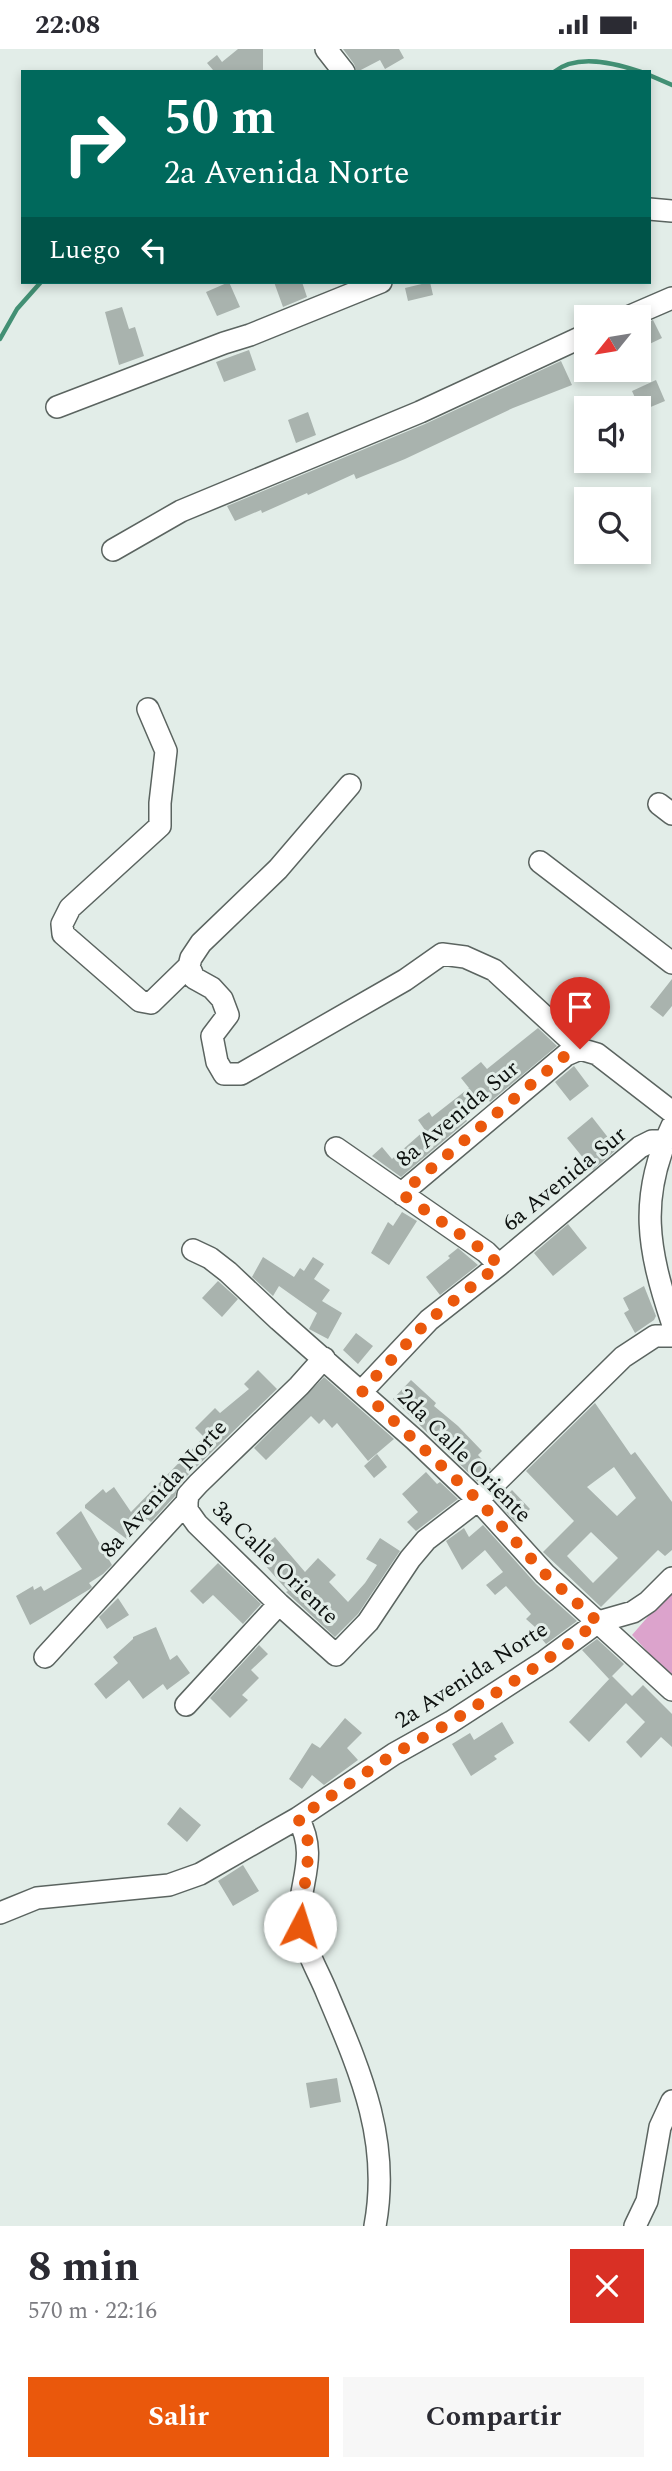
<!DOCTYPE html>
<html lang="es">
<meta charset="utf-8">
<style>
:root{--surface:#fff;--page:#f7f7f7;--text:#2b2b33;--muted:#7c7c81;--accent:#ea580c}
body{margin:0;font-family:Spectral,serif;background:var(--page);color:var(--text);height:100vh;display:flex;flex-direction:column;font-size:26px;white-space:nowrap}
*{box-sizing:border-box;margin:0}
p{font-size:23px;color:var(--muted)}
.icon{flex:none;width:38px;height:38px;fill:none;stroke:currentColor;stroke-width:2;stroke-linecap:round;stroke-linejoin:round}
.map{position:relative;height:2177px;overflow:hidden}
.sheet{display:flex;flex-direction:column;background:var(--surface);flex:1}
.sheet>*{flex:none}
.hud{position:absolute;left:21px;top:21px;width:630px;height:214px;border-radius:0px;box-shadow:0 4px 10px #0003;background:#00695c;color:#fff;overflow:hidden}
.needle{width:46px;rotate:240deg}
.fabs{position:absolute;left:574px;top:256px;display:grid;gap:14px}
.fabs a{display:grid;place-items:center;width:77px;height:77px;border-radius:0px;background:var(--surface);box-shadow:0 4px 10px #0003;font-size:35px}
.pin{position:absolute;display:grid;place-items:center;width:60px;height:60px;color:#fff;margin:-72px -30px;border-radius:50% 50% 50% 0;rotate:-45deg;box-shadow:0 0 7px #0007}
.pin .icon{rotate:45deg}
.me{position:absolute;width:77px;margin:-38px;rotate:5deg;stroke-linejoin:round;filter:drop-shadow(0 0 5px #0008)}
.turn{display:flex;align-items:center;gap:24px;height:147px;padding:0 28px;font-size:32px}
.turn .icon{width:91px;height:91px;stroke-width:2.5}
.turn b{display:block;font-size:49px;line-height:60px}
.then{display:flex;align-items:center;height:66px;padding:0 28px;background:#0003;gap:14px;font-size:26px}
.round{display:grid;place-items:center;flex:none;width:74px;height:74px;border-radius:0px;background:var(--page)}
.head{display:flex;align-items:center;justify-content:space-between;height:119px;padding:0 28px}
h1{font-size:42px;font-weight:700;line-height:52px}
.button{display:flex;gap:14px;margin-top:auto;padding:14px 28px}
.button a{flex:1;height:80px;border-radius:0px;background:var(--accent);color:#fff;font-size:28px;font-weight:700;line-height:80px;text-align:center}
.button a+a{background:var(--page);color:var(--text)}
.status{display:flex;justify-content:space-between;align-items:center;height:49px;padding:0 35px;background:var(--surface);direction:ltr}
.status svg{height:19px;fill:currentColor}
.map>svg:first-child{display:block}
.green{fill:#dca3cc}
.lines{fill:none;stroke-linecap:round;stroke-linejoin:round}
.stream{stroke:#429074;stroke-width:4.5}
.building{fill:#a9b3ae;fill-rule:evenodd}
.minor-casing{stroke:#5b6460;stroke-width:24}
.minor{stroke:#fff;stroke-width:21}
.route{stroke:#ea580c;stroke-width:12;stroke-dasharray:0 21.6}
.labels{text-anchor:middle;stroke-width:6;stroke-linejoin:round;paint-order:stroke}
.street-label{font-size:23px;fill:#0e1210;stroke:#e2ede8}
</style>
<div class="status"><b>22:08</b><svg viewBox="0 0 49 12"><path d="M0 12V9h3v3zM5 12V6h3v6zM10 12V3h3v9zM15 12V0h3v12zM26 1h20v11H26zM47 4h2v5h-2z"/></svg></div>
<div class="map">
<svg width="672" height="2177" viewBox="0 0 672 2177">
<rect width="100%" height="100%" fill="#e2ede8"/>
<!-- green -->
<path class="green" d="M 672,1540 L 672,1629 L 632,1586 Z"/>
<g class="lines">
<!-- stream -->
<path class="stream" d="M 554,23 C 577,4 615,14 641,23
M 649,26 L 672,36
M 0,290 L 17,260 L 41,233"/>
</g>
<!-- building -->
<path class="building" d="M 238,0 L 263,0 L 263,23 L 210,23 L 213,21 L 207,14 L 217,6 L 222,13 Z
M 343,0 L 399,0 L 404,9 L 385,20 L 380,11 L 357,23 L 354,15 Z
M 229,233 L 240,258 L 217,267 L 206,243 Z
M 274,233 L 302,233 L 307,248 L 283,258 Z
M 430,233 L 433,246 L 408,252 L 405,239 Z
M 122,258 L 129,280 L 135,278 L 144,307 L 119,316 L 105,263 Z
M 653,271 L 662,289 L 639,300 L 639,278 Z
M 249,301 L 256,321 L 224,333 L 216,313 Z
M 561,312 L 572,336 L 513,359 L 405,410 L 356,430 L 354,425 L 308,446 L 307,444 L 262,464 L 261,461 L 235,472 L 227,457 L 425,375 Z
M 656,331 L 665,352 L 641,362 L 632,342 Z
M 308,363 L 316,386 L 296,394 L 288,371 Z
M 672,930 L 672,957 L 663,968 L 650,958 Z
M 538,979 L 557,997 L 490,1053 L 488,1050 L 465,1069 L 467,1072 L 401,1128 L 372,1107 L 382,1098 L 392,1110 L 425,1081 L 418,1071 L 429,1063 L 432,1068 L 469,1039 L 461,1029 L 481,1013 L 487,1020 Z
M 574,1017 L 589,1037 L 570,1052 L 555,1033 Z
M 592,1068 L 617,1100 L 593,1121 L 567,1089 Z
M 402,1163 L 417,1172 L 389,1216 L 371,1204 L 388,1173 L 393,1177 Z
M 568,1175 L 587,1199 L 553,1227 L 534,1204 Z
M 458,1199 L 478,1216 L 440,1246 L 426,1228 L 450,1209 L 448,1207 Z
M 263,1208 L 294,1228 L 300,1219 L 304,1222 L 313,1208 L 324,1215 L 314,1230 L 330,1241 L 322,1252 L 342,1264 L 328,1290 L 309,1280 L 317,1264 L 279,1237 L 273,1247 L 252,1228 Z
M 218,1232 L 238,1250 L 222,1268 L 202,1249 Z
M 644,1237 L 656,1267 L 654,1271 L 635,1284 L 624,1264 L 629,1261 L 623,1249 Z
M 356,1284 L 373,1297 L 358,1315 L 343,1301 Z
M 258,1321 L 277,1340 L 188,1426 L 178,1438 L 175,1447 L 151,1473 L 147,1470 L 128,1491 L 85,1459 L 85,1456 L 103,1440 L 106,1444 L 114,1438 L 131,1463 L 204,1388 L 195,1379 L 215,1359 L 220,1364 L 249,1340 L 244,1335 Z
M 324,1328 L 394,1390 L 368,1412 L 337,1374 L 332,1379 L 324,1370 L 319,1375 L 311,1367 L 266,1411 L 254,1399 Z
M 411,1331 L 436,1354 L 434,1357 L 458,1377 L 482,1402 L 478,1406 L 491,1420 L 478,1433 L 393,1350 Z
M 595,1354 L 631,1406 L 635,1403 L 672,1453 L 672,1501 L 665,1507 L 658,1501 L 601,1558 L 543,1503 L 574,1472 L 526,1422 ZM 614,1418 L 636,1449 L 617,1467 L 587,1438 ZM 591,1483 L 618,1509 L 593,1534 L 567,1507 Z
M 377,1405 L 387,1418 L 374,1429 L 364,1417 Z
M 426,1423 L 437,1435 L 440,1433 L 458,1450 L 416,1482 L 407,1473 L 418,1463 L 402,1445 Z
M 512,1441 L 530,1460 L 516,1474 L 499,1455 Z
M 81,1462 L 112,1516 L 103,1525 L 89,1534 L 92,1538 L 90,1540 L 30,1576 L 16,1547 L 33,1537 L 34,1541 L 41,1537 L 44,1542 L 82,1520 L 56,1484 Z
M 483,1476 L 536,1535 L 577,1572 L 546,1595 L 541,1589 L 544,1586 L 526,1570 L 531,1565 L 506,1537 L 495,1546 L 486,1536 L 503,1523 L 485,1501 L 462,1521 L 446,1492 L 464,1479 L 469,1488 Z
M 275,1488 L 305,1523 L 318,1509 L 336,1526 L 329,1533 L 348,1553 L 365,1534 L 377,1516 L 366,1510 L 380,1489 L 400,1502 L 358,1565 L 335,1588 L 286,1543 L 288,1542 L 255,1505 Z
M 218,1514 L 261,1555 L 243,1575 L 213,1546 L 203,1555 L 190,1542 Z
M 118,1549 L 129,1566 L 107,1580 L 99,1568 Z
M 156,1578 L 170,1611 L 177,1606 L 190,1624 L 167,1641 L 163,1635 L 143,1650 L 129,1631 L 106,1650 L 94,1635 L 118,1614 L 113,1608 L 133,1590 L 133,1588 Z
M 597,1590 L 624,1615 L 609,1630 L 582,1601 Z
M 259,1596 L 268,1605 L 251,1621 L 259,1629 L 242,1646 L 248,1651 L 230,1669 L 210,1649 Z
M 612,1627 L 632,1647 L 643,1636 L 672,1665 L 672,1698 L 661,1688 L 641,1709 L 626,1693 L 645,1673 L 626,1654 L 589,1693 L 569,1673 Z
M 345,1669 L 362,1684 L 347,1699 L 358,1711 L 324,1736 L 312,1726 L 302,1740 L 289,1730 L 312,1694 L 320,1699 Z
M 502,1673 L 514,1694 L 494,1707 L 497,1710 L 471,1727 L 452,1695 L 470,1684 L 474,1691 Z
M 180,1758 L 201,1776 L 187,1793 L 167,1775 Z
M 243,1816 L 259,1842 L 233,1857 L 218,1832 Z
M 337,2029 L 341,2053 L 310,2059 L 306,2034 Z"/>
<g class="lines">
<!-- minor casing -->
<g class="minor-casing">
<path id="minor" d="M 326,0 L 344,23
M 649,160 L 672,162
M 628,268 L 672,249
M 57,358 L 224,294 L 250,286 L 381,233
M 113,501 L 181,462 L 420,363 L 586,286
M 148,660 L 166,702 L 160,754 L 160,777 L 70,859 L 62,875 L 63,885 L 140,952 L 151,954 L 189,917
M 350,736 L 278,820 L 201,894 L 191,909 L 189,917 L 194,929 L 212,939 L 222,950 L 228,966 L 212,987 L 217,1013 L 224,1025 L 241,1025 L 405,931 L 442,905 L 465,908 L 494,921 L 580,1000
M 659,755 L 672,765
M 540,813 L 672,914
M 580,1000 L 597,1005 L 672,1063
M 672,1077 C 638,1149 648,1201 672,1273
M 336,1099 L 486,1203 L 499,1216
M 403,1146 L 409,1138 L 566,1006 L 580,1000
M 193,1201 L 210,1209 L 228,1223 L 279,1271 L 415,1391 L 478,1451 L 545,1525 L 672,1641
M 362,1342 L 429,1271 L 499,1216 L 640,1098 L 652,1092 L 665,1092
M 187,1453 L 187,1461 L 197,1475 L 279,1555 L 336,1606 L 368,1573 L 410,1510 L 426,1491 L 478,1451 L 623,1308 L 655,1287 L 672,1287
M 45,1608 L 187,1453 L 188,1446 L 198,1435 L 299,1337 L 324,1309
M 186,1656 L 279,1555
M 298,1769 C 321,1811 294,1839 301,1880 C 305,1901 319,1924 327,1944 C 360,2022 391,2091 375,2177
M 0,1864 L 37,1849 L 169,1836 L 200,1825 L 298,1769 L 394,1705 L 451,1673 L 545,1612 L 598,1573 L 633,1563 L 648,1553 L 672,1529
M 635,2177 L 647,2152 L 660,2078 L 672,2052"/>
</g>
<!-- minor -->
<use href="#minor" class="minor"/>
</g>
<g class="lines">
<!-- route -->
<path class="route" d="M 300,1877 L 309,1800 L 307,1788 L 298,1769 L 394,1705 L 451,1673 L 545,1612 L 598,1573 L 545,1525 L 478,1451 L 362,1342 L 429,1271 L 499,1216 L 486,1203 L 403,1146 L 409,1138 L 566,1006 L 580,1000"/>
</g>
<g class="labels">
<!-- street labels -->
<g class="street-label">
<text transform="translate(457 1064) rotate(-40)" y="8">8a Avenida Sur</text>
<text transform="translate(564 1129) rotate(-39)" y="8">6a Avenida Sur</text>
<text transform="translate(465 1406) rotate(45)" y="8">2da Calle Oriente</text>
<text transform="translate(163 1439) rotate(-48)" y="8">8a Avenida Norte</text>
<text transform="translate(276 1513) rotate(44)" y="8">3a Calle Oriente</text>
<text transform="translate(471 1625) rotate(-33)" y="8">2a Avenida Norte</text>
</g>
</g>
</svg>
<div class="fabs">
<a><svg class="needle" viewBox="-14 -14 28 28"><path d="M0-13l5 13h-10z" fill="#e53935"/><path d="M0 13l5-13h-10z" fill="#7c7c81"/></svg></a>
<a><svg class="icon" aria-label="sound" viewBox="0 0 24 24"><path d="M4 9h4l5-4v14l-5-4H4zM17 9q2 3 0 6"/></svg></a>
<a><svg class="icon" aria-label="search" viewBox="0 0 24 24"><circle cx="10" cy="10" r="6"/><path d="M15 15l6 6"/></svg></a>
</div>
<div class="pin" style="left:580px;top:1000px;background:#d93025"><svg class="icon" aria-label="arrive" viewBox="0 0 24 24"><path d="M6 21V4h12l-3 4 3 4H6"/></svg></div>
<svg class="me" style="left:300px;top:1877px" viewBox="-20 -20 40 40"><circle r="19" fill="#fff"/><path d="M0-13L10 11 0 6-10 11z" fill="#ea580c"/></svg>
<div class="hud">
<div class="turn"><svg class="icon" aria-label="right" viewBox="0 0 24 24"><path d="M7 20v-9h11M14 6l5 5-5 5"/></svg><div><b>50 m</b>2a Avenida Norte</div></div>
<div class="then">Luego<svg class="icon" aria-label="left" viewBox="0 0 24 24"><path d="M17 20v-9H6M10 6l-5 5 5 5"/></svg></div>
</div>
</div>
<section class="sheet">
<div class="head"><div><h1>8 min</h1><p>570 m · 22:16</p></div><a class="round" style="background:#d93025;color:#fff"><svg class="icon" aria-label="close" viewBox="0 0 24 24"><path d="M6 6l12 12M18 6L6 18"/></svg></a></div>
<div class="button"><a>Salir</a><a>Compartir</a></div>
</section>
